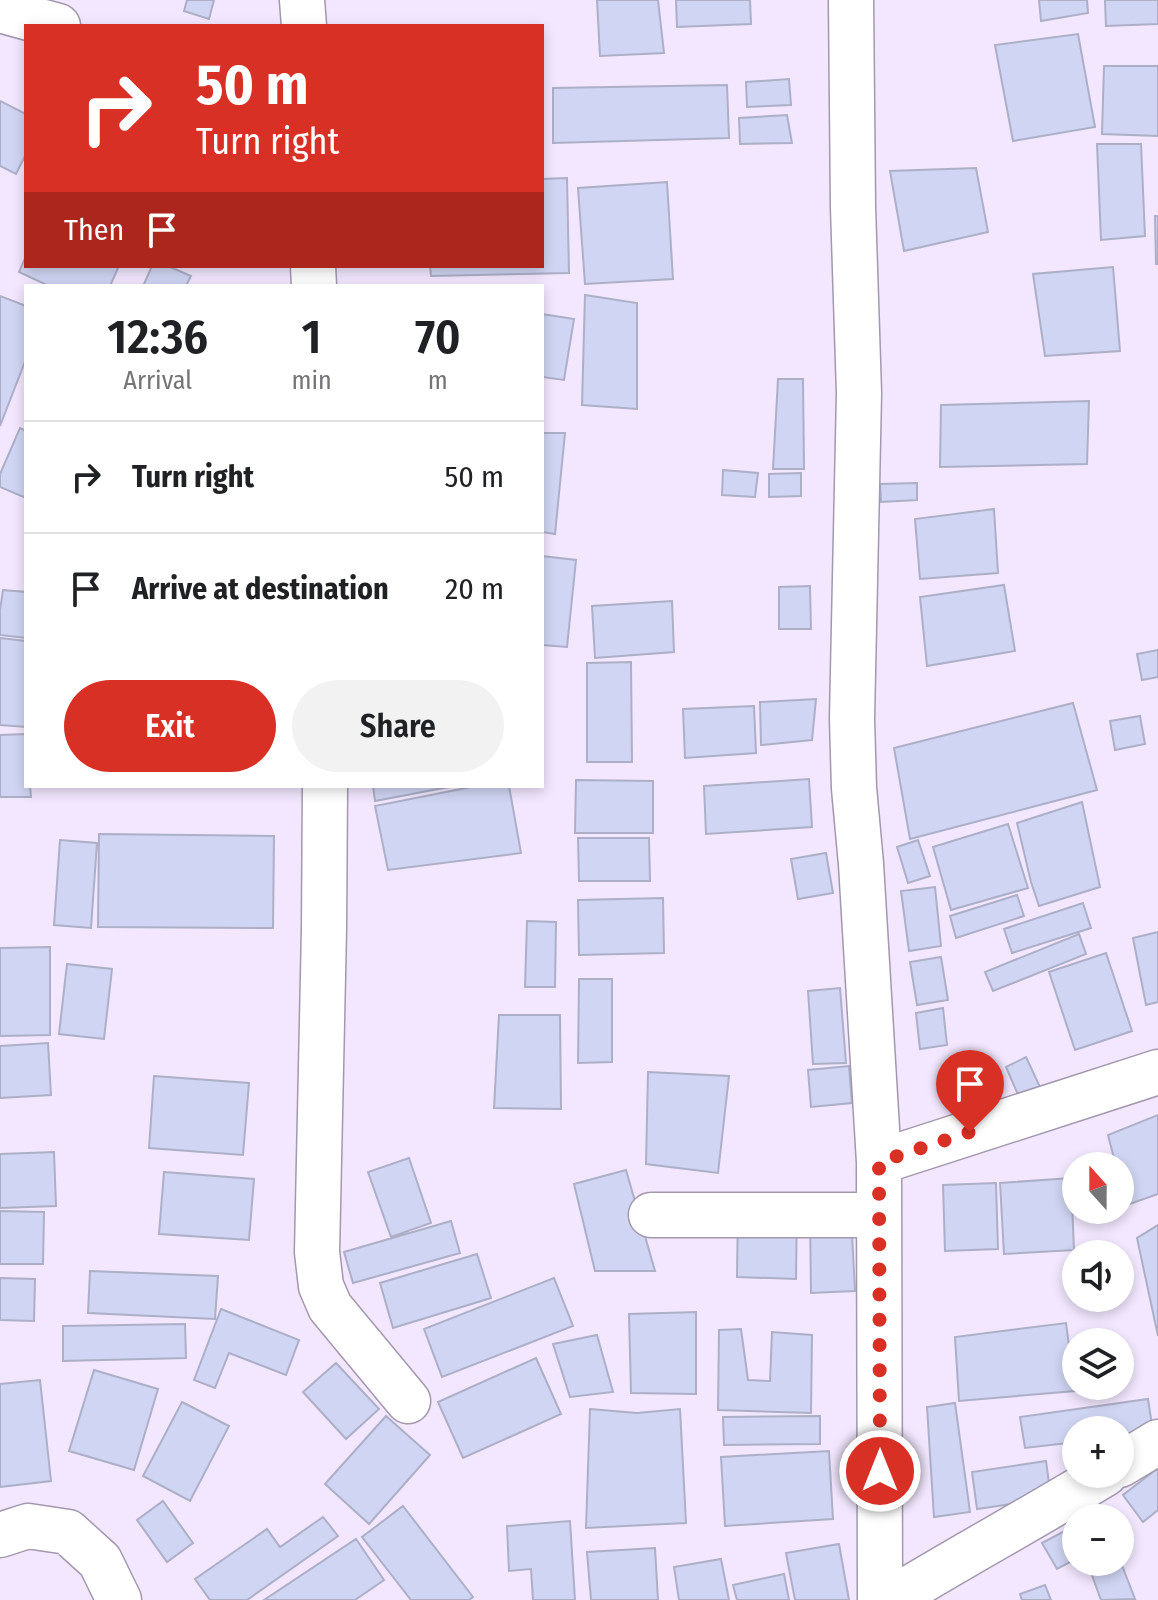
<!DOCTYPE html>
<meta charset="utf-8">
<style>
:root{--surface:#fff;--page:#f2f2f2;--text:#202124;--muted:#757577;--line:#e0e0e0;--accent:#d93025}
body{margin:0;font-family:"Fira Sans Condensed",sans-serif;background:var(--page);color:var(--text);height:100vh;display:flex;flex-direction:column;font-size:30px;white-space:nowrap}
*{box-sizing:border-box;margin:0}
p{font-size:26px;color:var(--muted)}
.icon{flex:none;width:44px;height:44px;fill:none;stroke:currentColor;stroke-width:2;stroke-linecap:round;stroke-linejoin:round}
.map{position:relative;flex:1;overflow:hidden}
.side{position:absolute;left:24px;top:284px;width:520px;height:504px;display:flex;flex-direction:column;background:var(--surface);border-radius:0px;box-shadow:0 4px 12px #0003}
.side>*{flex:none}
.hud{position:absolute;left:24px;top:24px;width:520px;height:244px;border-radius:0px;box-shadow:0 4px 12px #0003;background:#d93025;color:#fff;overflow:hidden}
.needle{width:52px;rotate:339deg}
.controls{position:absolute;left:1062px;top:1152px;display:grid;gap:16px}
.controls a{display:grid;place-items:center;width:72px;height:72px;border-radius:50%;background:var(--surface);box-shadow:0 4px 12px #0003;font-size:40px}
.pin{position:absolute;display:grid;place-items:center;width:68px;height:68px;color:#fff;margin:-82px -34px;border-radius:50% 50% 50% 0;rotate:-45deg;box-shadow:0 0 8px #0007}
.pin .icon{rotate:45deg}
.me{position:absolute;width:88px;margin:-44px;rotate:0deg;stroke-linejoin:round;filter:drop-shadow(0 0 6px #0008)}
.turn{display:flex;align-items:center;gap:28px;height:168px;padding:0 40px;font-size:36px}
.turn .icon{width:104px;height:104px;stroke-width:2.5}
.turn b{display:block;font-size:56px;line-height:68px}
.then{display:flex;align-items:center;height:76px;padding:0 40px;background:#0003;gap:16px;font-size:30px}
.eta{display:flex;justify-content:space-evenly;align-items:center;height:136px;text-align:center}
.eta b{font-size:48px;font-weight:600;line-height:56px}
.primary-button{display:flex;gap:16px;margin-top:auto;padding:16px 40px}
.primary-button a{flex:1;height:92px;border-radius:48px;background:var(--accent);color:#fff;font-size:32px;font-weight:600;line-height:92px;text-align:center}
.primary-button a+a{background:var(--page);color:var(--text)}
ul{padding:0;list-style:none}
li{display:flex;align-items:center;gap:24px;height:112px;padding:0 40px;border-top:2px solid var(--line)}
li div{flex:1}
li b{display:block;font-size:30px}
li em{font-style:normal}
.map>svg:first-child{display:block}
.building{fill:#d0d5f3;stroke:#acafc7;stroke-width:2}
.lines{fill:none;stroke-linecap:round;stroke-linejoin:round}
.minor-casing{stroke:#a398ae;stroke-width:47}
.minor{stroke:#fff;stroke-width:44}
.route{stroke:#d93025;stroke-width:14;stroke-dasharray:0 25.2}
</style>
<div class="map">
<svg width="1158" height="1600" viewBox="0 0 1158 1600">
<rect width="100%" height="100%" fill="#f2e7fe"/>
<!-- building -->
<path class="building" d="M 187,0 L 214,0 L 209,19 L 184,11 Z
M 597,0 L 658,0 L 664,53 L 600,56 Z
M 676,0 L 750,0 L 751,24 L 677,27 Z
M 1039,0 L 1087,0 L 1088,13 L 1041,21 Z
M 1105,0 L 1158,0 L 1158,24 L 1106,26 Z
M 1078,34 L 1095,127 L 1013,141 L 995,45 Z
M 1104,66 L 1158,66 L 1158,136 L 1102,134 Z
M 789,79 L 791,105 L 747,107 L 746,82 Z
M 727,85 L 729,138 L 553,143 L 553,88 Z
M 0,101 L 26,114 L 26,154 L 16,174 L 0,166 Z
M 787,115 L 792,143 L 740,144 L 739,118 Z
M 1097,144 L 1141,144 L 1145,236 L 1101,240 Z
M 976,168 L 988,232 L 904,251 L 890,171 Z
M 567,178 L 569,273 L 431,276 L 430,266 L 542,266 L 542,179 Z
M 667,182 L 673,279 L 585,284 L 578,188 Z
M 1155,216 L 1158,216 L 1158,264 L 1156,264 Z
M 26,256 L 26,266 L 119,266 L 110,286 L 49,286 L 19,272 Z
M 152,266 L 168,266 L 191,276 L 186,286 L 143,286 Z
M 1113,267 L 1120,351 L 1045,356 L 1033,274 Z
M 585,295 L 637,303 L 637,409 L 582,405 Z
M 0,296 L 26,306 L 26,359 L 0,426 Z
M 542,314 L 574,319 L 564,380 L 542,377 Z
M 778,379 L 803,379 L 804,469 L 773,469 Z
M 1089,401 L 1087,464 L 940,467 L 941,405 Z
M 20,428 L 26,431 L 26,498 L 0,487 L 0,474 Z
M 542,433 L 565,433 L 555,534 L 542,532 Z
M 723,470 L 758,473 L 755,497 L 722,495 Z
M 801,473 L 801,496 L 769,497 L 769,474 Z
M 917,483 L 917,500 L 881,502 L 880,484 Z
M 994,509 L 998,573 L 920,579 L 915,519 Z
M 542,556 L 576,560 L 567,647 L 542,645 Z
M 1004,585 L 1015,651 L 927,666 L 920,597 Z
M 810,586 L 811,629 L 779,629 L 779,587 Z
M 3,590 L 26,592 L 26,638 L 0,635 L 0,610 Z
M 672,601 L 674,652 L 595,658 L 592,606 Z
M 0,638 L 26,641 L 26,727 L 0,725 Z
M 1158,650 L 1158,677 L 1142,680 L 1137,654 Z
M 631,662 L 632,762 L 587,762 L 587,663 Z
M 816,699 L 812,740 L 761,745 L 760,702 Z
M 1073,703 L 1097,790 L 910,839 L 894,748 Z
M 754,706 L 756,753 L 685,758 L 683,709 Z
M 1140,716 L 1145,744 L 1115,750 L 1110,721 Z
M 26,734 L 26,786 L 30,786 L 31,797 L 0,797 L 0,735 Z
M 809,779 L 812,827 L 706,834 L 704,786 Z
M 576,780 L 653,781 L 653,833 L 575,833 Z
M 373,786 L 454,786 L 375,801 Z
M 476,786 L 509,786 L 521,853 L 388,870 L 375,806 Z
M 1082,802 L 1100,887 L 1039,906 L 1031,882 L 1017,823 Z
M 1008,824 L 1028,888 L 951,910 L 933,847 Z
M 99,834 L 274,836 L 273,928 L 98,927 Z
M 578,838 L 649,838 L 650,881 L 579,881 Z
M 60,840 L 97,843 L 91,928 L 54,925 Z
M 918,840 L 930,876 L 908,883 L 897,847 Z
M 826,853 L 833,893 L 798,899 L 791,859 Z
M 935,887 L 941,946 L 909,951 L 901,891 Z
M 1017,895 L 1024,916 L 956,938 L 950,916 Z
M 663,898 L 664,953 L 579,955 L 578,900 Z
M 1083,903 L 1091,928 L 1012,953 L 1004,929 Z
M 527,921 L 556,922 L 555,987 L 525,987 Z
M 1158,932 L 1158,1002 L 1146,1005 L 1133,938 Z
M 1079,934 L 1086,954 L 993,991 L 985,972 Z
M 50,947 L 50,1035 L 0,1036 L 0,948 Z
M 1106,953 L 1132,1031 L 1075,1050 L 1049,972 Z
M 941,957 L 948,1000 L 917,1005 L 910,962 Z
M 67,964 L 112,969 L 104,1039 L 59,1034 Z
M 579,979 L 612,979 L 612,1062 L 578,1063 Z
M 840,988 L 846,1063 L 813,1064 L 808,991 Z
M 943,1008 L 947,1045 L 920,1049 L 916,1013 Z
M 499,1015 L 560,1015 L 561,1109 L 494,1108 Z
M 48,1043 L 51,1095 L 0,1098 L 0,1046 Z
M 1026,1057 L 1040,1087 L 1019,1097 L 1006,1067 Z
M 849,1066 L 852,1103 L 811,1107 L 808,1070 Z
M 648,1072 L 729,1076 L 718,1173 L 646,1164 Z
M 154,1076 L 249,1083 L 243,1155 L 149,1148 Z
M 1158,1115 L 1158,1194 L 1127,1205 L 1120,1179 L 1120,1166 L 1116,1166 L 1108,1135 Z
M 54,1152 L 56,1206 L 0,1208 L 0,1154 Z
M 409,1158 L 431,1223 L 391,1237 L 368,1172 Z
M 626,1170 L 655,1271 L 595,1271 L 574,1184 Z
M 164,1172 L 254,1179 L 249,1240 L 159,1234 Z
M 1071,1178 L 1074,1250 L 1004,1254 L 1000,1183 Z
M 996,1183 L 998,1249 L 945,1251 L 943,1185 Z
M 738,1205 L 797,1206 L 796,1279 L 737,1277 Z
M 0,1211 L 44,1212 L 43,1264 L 0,1264 Z
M 851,1216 L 855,1291 L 811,1293 L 810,1217 Z
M 451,1221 L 460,1253 L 353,1283 L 344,1252 Z
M 1158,1225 L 1158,1336 L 1137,1238 Z
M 477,1254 L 491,1298 L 393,1328 L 380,1283 Z
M 90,1271 L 218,1276 L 215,1319 L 88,1313 Z
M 0,1278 L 35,1279 L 34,1321 L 0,1320 Z
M 554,1278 L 573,1326 L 442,1377 L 424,1329 Z
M 221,1309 L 299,1340 L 286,1375 L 229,1353 L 215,1388 L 194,1380 Z
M 696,1312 L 696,1394 L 631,1393 L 629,1314 Z
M 1066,1323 L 1075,1391 L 959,1401 L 955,1337 Z
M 185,1324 L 186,1358 L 63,1361 L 63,1326 Z
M 741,1329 L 748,1380 L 770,1381 L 772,1332 L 812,1335 L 811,1413 L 718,1410 L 719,1330 Z
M 597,1335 L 613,1392 L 570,1397 L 553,1344 Z
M 536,1358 L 561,1414 L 463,1458 L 438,1402 Z
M 336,1363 L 379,1409 L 346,1439 L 303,1392 Z
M 94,1370 L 158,1389 L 134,1470 L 69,1451 Z
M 40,1380 L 51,1481 L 0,1487 L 0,1384 Z
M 1148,1399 L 1153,1432 L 1120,1436 L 1120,1430 L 1076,1430 L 1076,1442 L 1025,1448 L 1020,1417 Z
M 182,1402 L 229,1426 L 190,1501 L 143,1476 Z
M 955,1403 L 970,1512 L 934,1517 L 927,1407 Z
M 590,1409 L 637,1413 L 680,1409 L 686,1523 L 586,1528 Z
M 386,1416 L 430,1455 L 369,1524 L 325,1484 Z
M 820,1416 L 820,1444 L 724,1445 L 723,1417 Z
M 829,1451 L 833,1519 L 725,1526 L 721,1457 Z
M 1046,1461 L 1051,1498 L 977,1509 L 972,1472 Z
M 1158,1468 L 1158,1510 L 1143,1522 L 1123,1495 Z
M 163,1501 L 193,1543 L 167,1562 L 137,1520 Z
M 403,1506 L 473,1597 L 469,1600 L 411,1600 L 362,1537 Z
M 323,1517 L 338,1536 L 247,1600 L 210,1600 L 195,1579 L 267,1529 L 280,1547 Z
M 570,1521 L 575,1600 L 533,1600 L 531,1569 L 509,1571 L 507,1526 Z
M 1076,1525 L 1076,1559 L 1057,1569 L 1042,1543 Z
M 356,1539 L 384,1580 L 355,1600 L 264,1600 Z
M 839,1544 L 849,1600 L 795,1600 L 786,1553 Z
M 655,1548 L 658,1600 L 591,1600 L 587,1552 Z
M 721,1559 L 729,1600 L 679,1600 L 674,1567 Z
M 1120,1560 L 1135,1599 L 1101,1600 L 1089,1567 L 1103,1562 L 1120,1562 Z
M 784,1574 L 789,1600 L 737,1600 L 733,1585 Z
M 1045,1585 L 1051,1600 L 1022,1600 L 1020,1594 Z"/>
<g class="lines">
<!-- minor casing -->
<g class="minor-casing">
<path id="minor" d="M 302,0 L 304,26
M 851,0 L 853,207 L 859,393 L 852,719 L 854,788 L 861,864 L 879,1162 L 880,1600
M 0,10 L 58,26
M 313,266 L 314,286
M 325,786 L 324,929 L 317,1252 L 321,1286 L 330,1307 L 408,1401
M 879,1162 L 1158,1072
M 651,1215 L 879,1215
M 1120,1465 L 1158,1442
M 0,1535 L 28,1526 L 68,1532 L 100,1561 L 119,1600
M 890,1600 C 961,1557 1034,1517 1105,1474"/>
</g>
<!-- minor -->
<use href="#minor" class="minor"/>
</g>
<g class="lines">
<!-- route -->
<path class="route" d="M 880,1471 L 879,1162 L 970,1132"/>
</g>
</svg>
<div class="controls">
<a><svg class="needle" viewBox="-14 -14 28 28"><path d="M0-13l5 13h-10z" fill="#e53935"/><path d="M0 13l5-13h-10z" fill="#757577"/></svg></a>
<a><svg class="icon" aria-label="sound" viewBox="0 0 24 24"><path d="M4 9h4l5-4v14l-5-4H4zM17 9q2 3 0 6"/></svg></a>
<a><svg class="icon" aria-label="layers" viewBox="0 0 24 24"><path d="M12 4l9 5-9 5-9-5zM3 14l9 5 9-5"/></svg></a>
<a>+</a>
<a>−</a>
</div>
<div class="pin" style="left:970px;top:1132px;background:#d93025"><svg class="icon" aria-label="arrive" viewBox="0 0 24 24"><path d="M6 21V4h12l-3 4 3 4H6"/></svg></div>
<svg class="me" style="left:880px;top:1471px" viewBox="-20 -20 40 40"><circle r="17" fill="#d93025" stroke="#fff" stroke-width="3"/><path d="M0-11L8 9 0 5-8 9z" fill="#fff"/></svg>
<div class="hud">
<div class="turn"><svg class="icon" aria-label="right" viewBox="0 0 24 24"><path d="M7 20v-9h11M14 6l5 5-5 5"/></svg><div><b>50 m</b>Turn right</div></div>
<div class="then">Then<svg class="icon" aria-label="arrive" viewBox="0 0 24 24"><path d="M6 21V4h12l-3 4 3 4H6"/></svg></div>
</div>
<section class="side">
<div class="eta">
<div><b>12:36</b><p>Arrival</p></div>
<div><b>1</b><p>min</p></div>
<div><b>70</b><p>m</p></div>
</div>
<ul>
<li><svg class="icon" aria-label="right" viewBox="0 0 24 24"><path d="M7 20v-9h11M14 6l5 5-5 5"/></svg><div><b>Turn right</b></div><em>50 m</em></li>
<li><svg class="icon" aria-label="arrive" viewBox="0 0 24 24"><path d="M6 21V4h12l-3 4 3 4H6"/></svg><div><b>Arrive at destination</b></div><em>20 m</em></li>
</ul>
<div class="primary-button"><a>Exit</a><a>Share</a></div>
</section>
</div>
